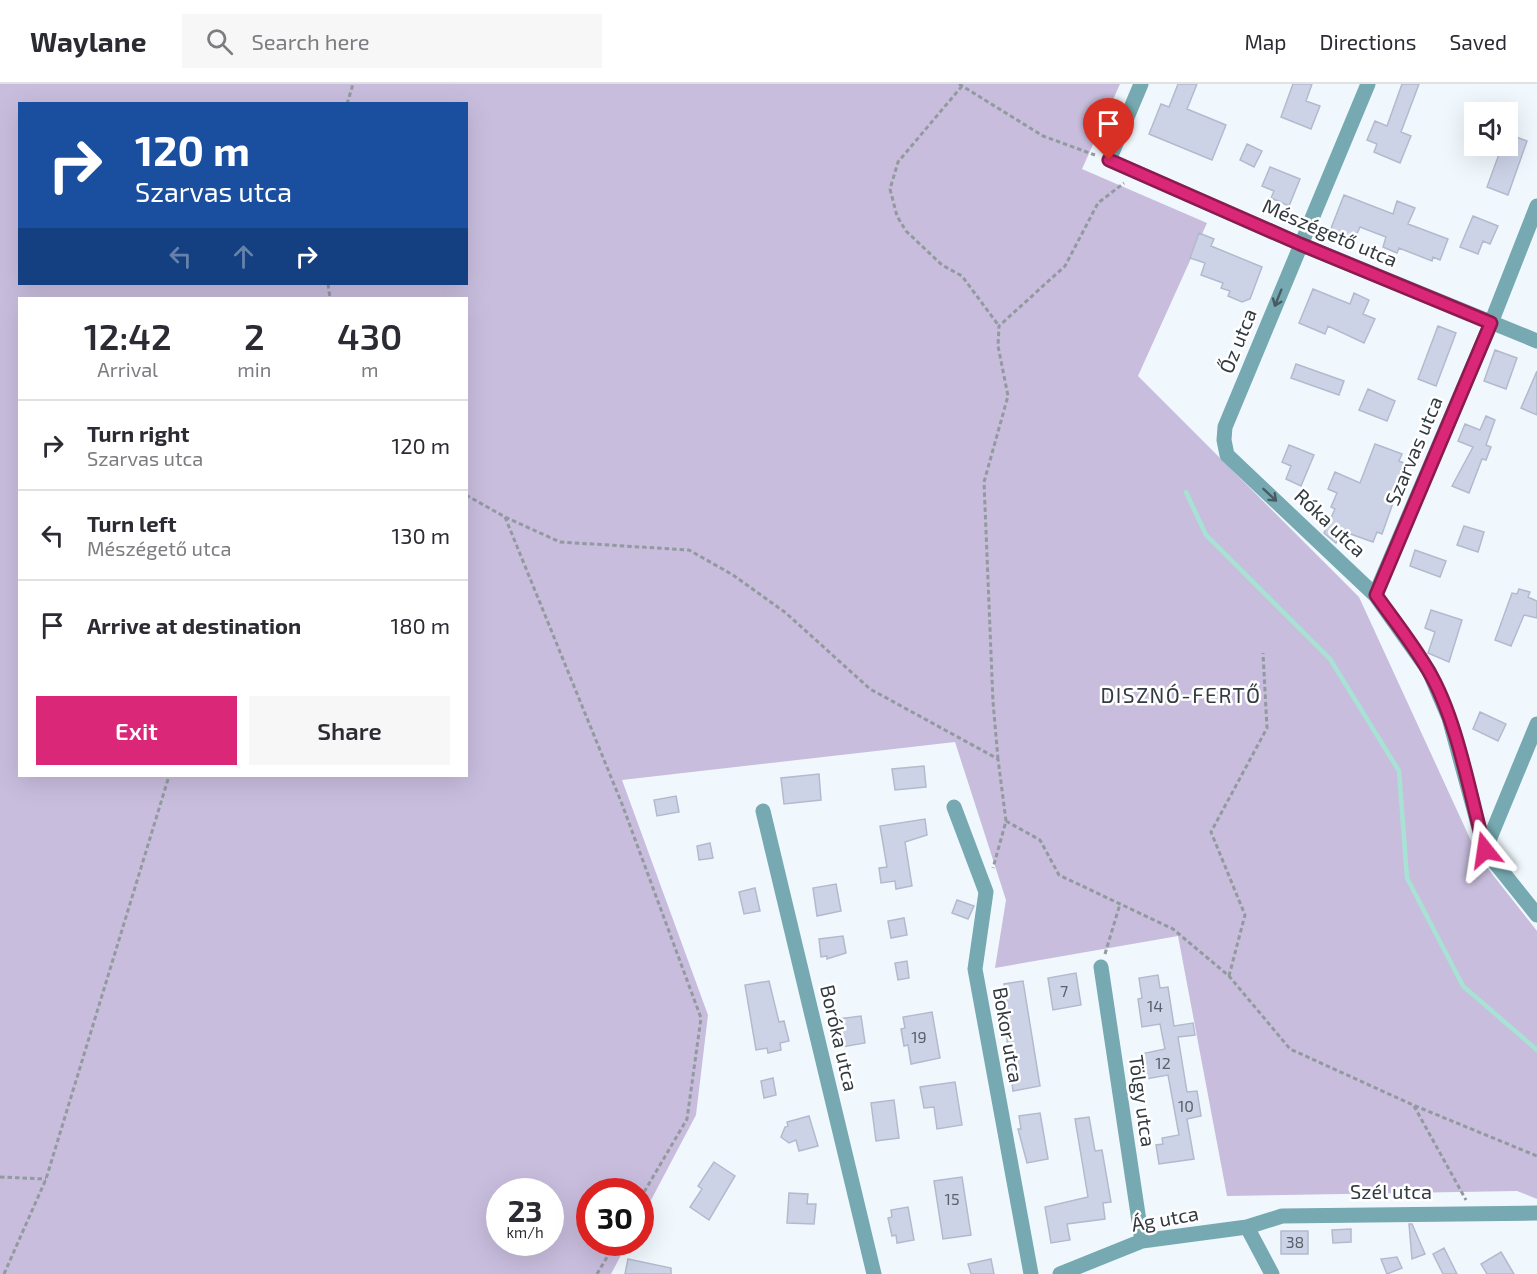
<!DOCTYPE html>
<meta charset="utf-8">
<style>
:root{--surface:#fff;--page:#f7f7f7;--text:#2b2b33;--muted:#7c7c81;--line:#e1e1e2;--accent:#db2777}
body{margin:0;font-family:"Exo 2",sans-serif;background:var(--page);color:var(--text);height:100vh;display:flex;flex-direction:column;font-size:22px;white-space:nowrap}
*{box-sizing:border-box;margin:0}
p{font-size:20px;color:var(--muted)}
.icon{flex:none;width:33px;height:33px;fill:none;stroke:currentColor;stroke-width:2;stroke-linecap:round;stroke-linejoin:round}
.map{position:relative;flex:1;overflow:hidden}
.sheet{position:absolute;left:18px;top:213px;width:450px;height:480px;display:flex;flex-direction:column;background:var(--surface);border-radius:0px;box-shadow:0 6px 24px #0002}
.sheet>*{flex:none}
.top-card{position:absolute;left:18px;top:18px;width:450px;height:183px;border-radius:0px;box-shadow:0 6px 24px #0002;background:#1a4fa0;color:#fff;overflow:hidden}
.fabs{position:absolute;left:1464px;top:18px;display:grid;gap:12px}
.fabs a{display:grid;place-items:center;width:54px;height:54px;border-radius:0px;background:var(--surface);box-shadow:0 6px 24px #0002;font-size:30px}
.speed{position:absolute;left:486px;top:1094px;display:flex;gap:12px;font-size:30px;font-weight:700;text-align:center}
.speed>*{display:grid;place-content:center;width:78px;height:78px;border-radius:50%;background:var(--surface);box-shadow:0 6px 24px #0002;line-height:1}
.speed small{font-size:15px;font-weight:400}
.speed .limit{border:9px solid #d22;background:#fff;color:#111}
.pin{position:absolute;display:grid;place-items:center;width:51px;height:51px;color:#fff;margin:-62px -26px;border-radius:50% 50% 50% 0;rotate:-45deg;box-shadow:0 0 6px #0007}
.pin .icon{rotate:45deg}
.me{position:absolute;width:66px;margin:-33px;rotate:345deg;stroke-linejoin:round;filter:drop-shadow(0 0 4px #0008)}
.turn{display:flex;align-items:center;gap:21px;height:126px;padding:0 18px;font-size:27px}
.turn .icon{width:78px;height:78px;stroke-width:2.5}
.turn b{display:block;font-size:42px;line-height:51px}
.lanes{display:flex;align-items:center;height:57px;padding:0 18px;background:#0003;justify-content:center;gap:30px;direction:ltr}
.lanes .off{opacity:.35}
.eta{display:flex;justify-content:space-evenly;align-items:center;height:102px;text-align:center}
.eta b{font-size:36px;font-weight:600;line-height:42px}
.action{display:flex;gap:12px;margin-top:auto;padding:12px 18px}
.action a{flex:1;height:69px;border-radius:0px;background:var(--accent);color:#fff;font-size:24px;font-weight:600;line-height:69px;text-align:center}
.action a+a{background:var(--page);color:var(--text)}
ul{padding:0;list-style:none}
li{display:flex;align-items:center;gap:18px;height:90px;padding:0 18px;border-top:2px solid var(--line)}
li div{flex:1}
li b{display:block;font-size:22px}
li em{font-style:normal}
header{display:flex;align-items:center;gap:36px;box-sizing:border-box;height:84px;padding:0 30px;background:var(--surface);border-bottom:2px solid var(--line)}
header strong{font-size:28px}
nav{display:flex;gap:33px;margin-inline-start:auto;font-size:21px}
.search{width:420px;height:54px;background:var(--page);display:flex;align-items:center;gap:15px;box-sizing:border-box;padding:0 21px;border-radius:0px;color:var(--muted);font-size:22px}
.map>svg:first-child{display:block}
.green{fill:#c8bddd;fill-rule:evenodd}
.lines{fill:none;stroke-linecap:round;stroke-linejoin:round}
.stream{stroke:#a8e2d4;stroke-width:4.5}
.building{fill:#ccd3e7;stroke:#b3bacd;stroke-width:1.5}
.path{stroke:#929a9f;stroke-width:3;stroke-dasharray:4.5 3;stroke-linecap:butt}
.street{stroke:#76a9b1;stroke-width:15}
.oneway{stroke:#475c62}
.route-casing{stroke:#8e194d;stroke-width:15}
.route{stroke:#db2777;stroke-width:10}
.labels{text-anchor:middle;stroke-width:5;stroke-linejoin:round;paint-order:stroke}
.number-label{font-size:16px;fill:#59616a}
.street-label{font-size:20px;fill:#333b40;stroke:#fff}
.neighbourhood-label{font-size:21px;letter-spacing:1.5px;fill:#333b40;stroke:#fff}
</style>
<header>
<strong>Waylane</strong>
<div class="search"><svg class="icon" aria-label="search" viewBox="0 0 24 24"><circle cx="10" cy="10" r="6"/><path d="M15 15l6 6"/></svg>Search here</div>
<nav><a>Map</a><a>Directions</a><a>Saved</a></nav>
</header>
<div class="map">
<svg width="1537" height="1190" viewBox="0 0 1537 1190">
<rect width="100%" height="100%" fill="#f0f8fe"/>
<!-- green -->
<path class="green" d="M 0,0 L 1120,0 L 1082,85 L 1207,139 L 1138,292 L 1359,513 L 1478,772 L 1537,847 L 1537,1115 L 1517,1107 L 1227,1112 L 1178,852 L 995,884 L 1006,816 L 955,658 L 622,696 L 708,931 L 696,1031 L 641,1135 L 640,1107 L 590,1107 L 590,1158 L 628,1158 L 611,1190 L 0,1190 ZM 20,20 L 466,20 L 466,200 L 20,200 ZM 20,214 L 466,214 L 466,692 L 20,692 ZM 500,1107 L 550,1107 L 550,1158 L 500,1158 Z"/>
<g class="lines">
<!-- stream -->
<path class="stream" d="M 1186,408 L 1206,451 L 1330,575 L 1399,687 L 1407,794 L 1463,902 L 1537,966"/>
</g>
<!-- building -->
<path class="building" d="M 1178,0 L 1197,0 L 1187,25 L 1226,41 L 1212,76 L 1149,50 L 1161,20 L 1169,23 Z
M 1293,0 L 1312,0 L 1306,17 L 1320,22 L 1311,45 L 1281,33 Z
M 1402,0 L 1419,0 L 1401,48 L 1411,52 L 1400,79 L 1374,68 L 1377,60 L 1367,56 L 1375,37 L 1387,42 Z
M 1508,50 L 1527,57 L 1508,111 L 1487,103 L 1502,62 L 1508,62 Z
M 1247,60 L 1262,67 L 1254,83 L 1240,76 Z
M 1270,83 L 1300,95 L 1289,122 L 1271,114 L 1274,107 L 1262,102 Z
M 1344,111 L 1393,130 L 1397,117 L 1415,124 L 1408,140 L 1448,155 L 1440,176 L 1433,173 L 1432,177 L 1399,164 L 1397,169 L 1383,163 L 1386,153 L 1360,143 L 1352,161 L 1337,155 L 1338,151 L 1330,147 Z
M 1473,132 L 1498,142 L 1490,160 L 1483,157 L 1478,170 L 1460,163 Z
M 1199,149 L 1214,155 L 1211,162 L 1262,183 L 1250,215 L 1242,218 L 1228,212 L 1230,207 L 1221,204 L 1223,199 L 1201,191 L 1205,179 L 1190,174 Z
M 1313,205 L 1350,220 L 1354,209 L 1369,216 L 1363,230 L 1375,235 L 1364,259 L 1328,242 L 1325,250 L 1299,239 Z
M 1438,242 L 1456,249 L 1436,302 L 1418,295 Z
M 1495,266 L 1517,274 L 1506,305 L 1484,297 Z
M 1296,280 L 1344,297 L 1339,311 L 1291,294 Z
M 1537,287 L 1537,331 L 1521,324 Z
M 1368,305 L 1395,317 L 1387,337 L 1359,326 Z
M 1486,332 L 1495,336 L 1486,361 L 1491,363 L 1486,376 L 1482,375 L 1469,409 L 1452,402 L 1473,363 L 1458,357 L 1465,340 L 1480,346 Z
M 1375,360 L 1402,370 L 1399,377 L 1404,379 L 1388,417 L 1393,419 L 1382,450 L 1377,448 L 1373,458 L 1342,447 L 1336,459 L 1324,449 L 1335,425 L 1331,423 L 1337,409 L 1328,405 L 1335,388 L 1360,399 Z
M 1289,361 L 1314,371 L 1301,402 L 1286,395 L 1291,382 L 1282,378 Z
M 1464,442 L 1484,448 L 1478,468 L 1457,461 Z
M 1415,466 L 1446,477 L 1440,493 L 1410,482 Z
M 1519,505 L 1530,508 L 1528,513 L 1537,517 L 1537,534 L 1524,531 L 1511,562 L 1495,556 L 1512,509 L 1517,510 Z
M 1431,526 L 1462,536 L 1449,578 L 1428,569 L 1435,548 L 1425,544 Z
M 1480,628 L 1506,640 L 1498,657 L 1473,645 Z
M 924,682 L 926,703 L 895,706 L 892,685 Z
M 819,690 L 821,716 L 784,720 L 781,694 Z
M 676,712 L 679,728 L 657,732 L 654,716 Z
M 925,735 L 927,751 L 905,758 L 912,802 L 896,805 L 895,797 L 881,799 L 879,784 L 887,783 L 880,742 Z
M 710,759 L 713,774 L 699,776 L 697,762 Z
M 836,800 L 841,827 L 817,832 L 813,804 Z
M 755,804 L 760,827 L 744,830 L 739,808 Z
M 957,816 L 974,822 L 968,835 L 952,829 Z
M 904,834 L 907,851 L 891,854 L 888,837 Z
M 843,852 L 846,869 L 827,875 L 827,872 L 821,873 L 819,855 Z
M 907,877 L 909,894 L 898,896 L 895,879 Z
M 1076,889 L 1081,921 L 1053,926 L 1048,894 Z
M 1158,891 L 1160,904 L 1168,903 L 1174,942 L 1193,939 L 1195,951 L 1178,953 L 1187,1008 L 1197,1007 L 1201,1032 L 1187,1035 L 1194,1075 L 1159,1080 L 1156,1061 L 1163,1060 L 1162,1054 L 1179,1051 L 1168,991 L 1146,995 L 1141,970 L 1165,965 L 1160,940 L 1142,943 L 1138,915 L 1142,914 L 1139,894 Z
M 769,897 L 779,938 L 784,937 L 789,957 L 780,959 L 781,966 L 768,969 L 767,964 L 756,966 L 745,901 Z
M 1023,897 L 1040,1002 L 1013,1007 L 1003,921 L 1007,921 L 1004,900 Z
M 932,928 L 940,974 L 911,980 L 908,961 L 904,962 L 901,945 L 905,944 L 903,933 Z
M 861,932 L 865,959 L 842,963 L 838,935 Z
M 773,994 L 776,1011 L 764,1014 L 761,997 Z
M 955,998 L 962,1041 L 937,1045 L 934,1023 L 924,1024 L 920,1003 Z
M 894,1016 L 899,1054 L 876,1057 L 871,1019 Z
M 1040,1029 L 1048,1075 L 1027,1079 L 1018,1045 L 1021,1045 L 1019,1032 Z
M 809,1032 L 818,1062 L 799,1067 L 796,1056 L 789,1059 L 781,1053 L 785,1043 L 788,1042 L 787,1038 Z
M 1089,1033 L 1095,1067 L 1102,1066 L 1111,1118 L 1103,1119 L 1105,1135 L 1067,1140 L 1070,1156 L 1051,1159 L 1045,1123 L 1088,1113 L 1075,1035 Z
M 714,1078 L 735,1092 L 709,1136 L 690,1123 L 702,1105 L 698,1102 Z
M 962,1093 L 971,1151 L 943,1155 L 934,1097 Z
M 789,1109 L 808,1110 L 807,1120 L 816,1120 L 814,1140 L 787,1139 Z
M 908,1123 L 914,1156 L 897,1159 L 896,1151 L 892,1152 L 888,1134 L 892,1133 L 891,1126 Z
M 1409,1140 L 1412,1140 L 1425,1170 L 1412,1175 Z
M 1351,1145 L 1351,1158 L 1333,1159 L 1332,1146 Z
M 1281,1147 L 1308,1147 L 1308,1170 L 1281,1170 Z
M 1444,1164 L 1457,1190 L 1443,1190 L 1433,1170 Z
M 1501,1168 L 1514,1190 L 1487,1190 L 1481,1180 Z
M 1397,1173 L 1402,1184 L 1387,1190 L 1381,1175 Z
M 628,1175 L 671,1184 L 671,1190 L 625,1190 Z
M 991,1175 L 994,1190 L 971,1190 L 968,1180 Z"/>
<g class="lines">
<!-- path -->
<path class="path" d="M 959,0 L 1043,52 L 1095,71
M 962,2 L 898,78 L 890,105 L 897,132 L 906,147 L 942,181 L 962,192 L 999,242
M 347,20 L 353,0
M 328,200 L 330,214
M 466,411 L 505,433 L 560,458 L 689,466 L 733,491 L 786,529 L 870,605 L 998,675 L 1006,737 L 993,784
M 505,433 L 622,720 L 701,934 L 687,1035 L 640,1115
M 998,675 L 993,618 L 984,398 L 1008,312 L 998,262 L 999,242 L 1065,182 L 1098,119 L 1124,99
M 1006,737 L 1040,756 L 1059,791 L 1173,845 L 1229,892 L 1290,965 L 1413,1021 L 1537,1072
M 1105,870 L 1120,820
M 1229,892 L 1245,831 L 1211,748 L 1267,644 L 1263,569
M 1414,1022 L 1466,1116
M 0,1093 L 46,1095
M 4,1190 L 46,1095 L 169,692
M 597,1190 L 616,1158"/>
<!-- street -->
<path class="street" d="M 1141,0 L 1109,76 L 1300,160 L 1537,257
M 1368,0 L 1225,343 L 1224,356 L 1227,371 L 1375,511 L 1429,587 L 1449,634 L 1485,766 L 1537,831
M 1375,511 L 1491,239 L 1537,122
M 954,723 L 986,808 L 975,885 L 1031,1190
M 763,727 L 874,1190
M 1485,766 L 1537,640
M 1101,883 L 1142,1157
M 1247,1143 L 1272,1190
M 1060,1190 L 1142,1157 L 1247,1143 L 1282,1132 L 1537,1129"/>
</g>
<!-- one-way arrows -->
<defs><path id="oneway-shaft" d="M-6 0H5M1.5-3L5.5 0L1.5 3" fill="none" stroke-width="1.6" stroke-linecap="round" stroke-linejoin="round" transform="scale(1.5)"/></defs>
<g class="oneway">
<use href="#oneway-shaft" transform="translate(1278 214) rotate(112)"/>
<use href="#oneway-shaft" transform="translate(1270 411) rotate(43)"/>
</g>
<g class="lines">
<!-- route casing -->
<g class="route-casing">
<path id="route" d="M 1109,76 L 1300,160 L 1491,239 L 1376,511 C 1393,535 1413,560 1428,586 C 1457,634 1470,711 1485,766"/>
</g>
<!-- route -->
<use href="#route" class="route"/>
</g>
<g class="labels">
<!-- number labels -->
<g class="number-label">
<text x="1064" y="913">7</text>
<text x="1155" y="928">14</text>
<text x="919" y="959">19</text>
<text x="1163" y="985">12</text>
<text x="1186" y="1028">10</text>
<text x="952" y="1121">15</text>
<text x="1295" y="1164">38</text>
</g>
<!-- street labels -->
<g class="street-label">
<text transform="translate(1330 149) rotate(23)" y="7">Mészégető utca</text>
<text transform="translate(1238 257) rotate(-68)" y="7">Őz utca</text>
<text transform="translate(1414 367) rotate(-67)" y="7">Szarvas utca</text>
<text transform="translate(1330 439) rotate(43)" y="7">Róka utca</text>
<text transform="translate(1008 951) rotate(80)" y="7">Bokor utca</text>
<text transform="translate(839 954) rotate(77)" y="7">Boróka utca</text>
<text transform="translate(1142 1017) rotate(82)" y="7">Tölgy utca</text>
<text x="1391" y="1115">Szél utca</text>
<text transform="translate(1165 1135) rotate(-10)" y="7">Ág utca</text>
</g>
<!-- neighbourhood labels -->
<g class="neighbourhood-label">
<text x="1181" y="619">DISZNÓ-FERTŐ</text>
</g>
</g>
</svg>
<div class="fabs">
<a><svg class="icon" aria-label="sound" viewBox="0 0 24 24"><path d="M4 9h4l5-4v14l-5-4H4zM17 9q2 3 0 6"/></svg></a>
</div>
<div class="speed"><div>23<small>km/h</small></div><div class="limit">30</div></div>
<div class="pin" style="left:1109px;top:76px;background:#d93025"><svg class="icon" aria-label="arrive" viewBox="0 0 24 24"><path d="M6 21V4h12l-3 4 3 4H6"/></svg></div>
<svg class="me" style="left:1485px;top:766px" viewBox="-20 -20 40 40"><path d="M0-17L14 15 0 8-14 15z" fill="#db2777" stroke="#fff" stroke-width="4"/></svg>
<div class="top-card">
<div class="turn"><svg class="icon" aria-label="right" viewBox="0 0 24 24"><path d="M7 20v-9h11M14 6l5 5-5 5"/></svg><div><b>120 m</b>Szarvas utca</div></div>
<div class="lanes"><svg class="icon off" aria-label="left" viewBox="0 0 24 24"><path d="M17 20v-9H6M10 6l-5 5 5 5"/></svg><svg class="icon off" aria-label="ahead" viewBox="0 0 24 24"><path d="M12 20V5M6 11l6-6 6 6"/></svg><svg class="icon" aria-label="right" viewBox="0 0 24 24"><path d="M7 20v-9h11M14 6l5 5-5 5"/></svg></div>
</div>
<section class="sheet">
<div class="eta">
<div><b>12:42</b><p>Arrival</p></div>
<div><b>2</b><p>min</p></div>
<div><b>430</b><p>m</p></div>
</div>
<ul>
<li><svg class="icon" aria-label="right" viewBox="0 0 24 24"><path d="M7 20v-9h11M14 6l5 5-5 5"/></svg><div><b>Turn right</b><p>Szarvas utca</p></div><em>120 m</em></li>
<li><svg class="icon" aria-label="left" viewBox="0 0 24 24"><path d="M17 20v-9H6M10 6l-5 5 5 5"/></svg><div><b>Turn left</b><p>Mészégető utca</p></div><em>130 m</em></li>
<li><svg class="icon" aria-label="arrive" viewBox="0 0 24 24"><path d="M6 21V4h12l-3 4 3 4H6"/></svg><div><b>Arrive at destination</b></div><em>180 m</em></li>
</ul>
<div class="action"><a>Exit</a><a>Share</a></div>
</section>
</div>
